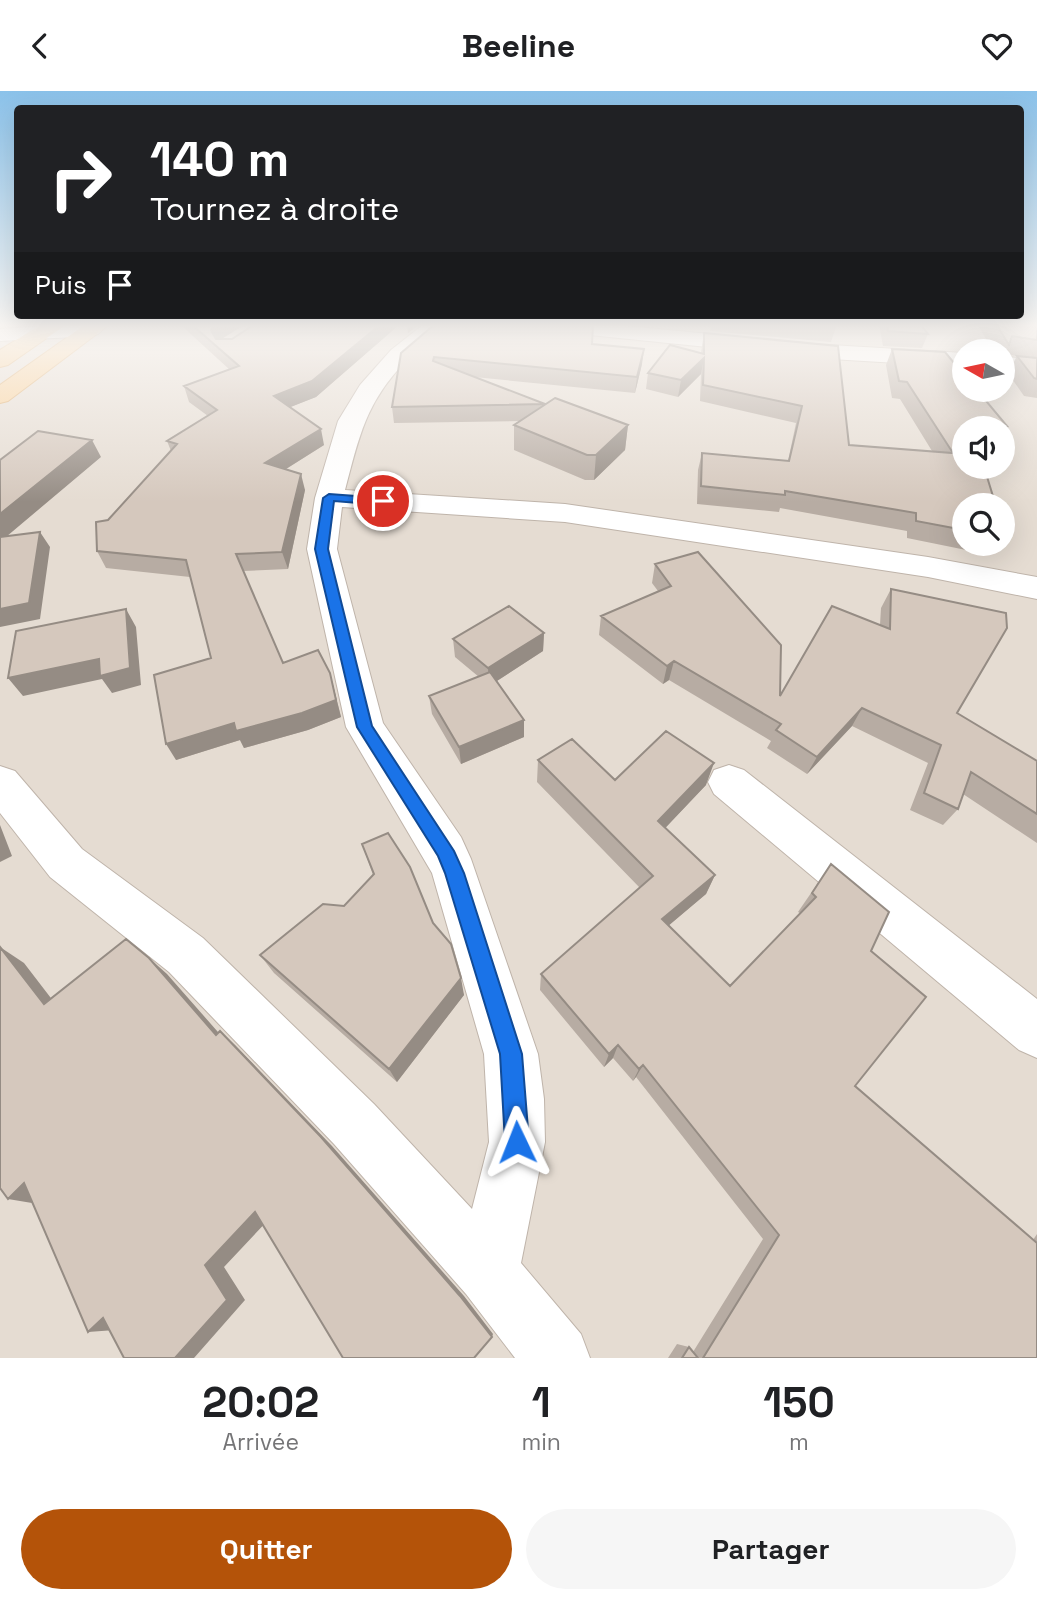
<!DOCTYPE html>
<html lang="fr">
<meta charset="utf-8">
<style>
:root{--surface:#fff;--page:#f6f6f6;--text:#202124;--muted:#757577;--accent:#b45309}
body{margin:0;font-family:"Space Grotesk",sans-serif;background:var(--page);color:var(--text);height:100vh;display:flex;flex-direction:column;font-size:26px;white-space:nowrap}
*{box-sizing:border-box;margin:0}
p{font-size:23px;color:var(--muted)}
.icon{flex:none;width:38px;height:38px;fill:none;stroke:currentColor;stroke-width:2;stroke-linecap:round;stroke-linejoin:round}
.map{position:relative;height:1267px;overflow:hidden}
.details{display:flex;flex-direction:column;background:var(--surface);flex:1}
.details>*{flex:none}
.top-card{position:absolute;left:14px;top:14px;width:1010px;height:214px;border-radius:7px;box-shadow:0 7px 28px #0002;background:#202124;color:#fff;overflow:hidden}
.needle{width:46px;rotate:279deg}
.tools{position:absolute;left:952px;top:248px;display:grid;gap:14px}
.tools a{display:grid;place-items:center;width:63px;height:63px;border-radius:50%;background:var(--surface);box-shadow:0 7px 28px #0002;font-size:35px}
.pin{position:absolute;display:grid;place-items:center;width:60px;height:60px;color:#fff;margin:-30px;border:4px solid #fff;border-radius:50%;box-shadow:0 2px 7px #0007}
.me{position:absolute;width:77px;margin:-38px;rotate:358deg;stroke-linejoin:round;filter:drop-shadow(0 0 5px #0008)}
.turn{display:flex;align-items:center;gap:24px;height:147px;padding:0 21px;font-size:32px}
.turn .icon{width:91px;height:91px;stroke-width:2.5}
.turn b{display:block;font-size:49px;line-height:60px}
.then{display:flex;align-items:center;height:66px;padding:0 21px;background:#0003;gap:14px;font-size:26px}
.eta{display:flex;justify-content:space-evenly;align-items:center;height:119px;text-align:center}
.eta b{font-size:42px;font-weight:600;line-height:49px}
.cta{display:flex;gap:14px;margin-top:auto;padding:14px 21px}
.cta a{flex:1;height:80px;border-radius:42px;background:var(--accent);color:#fff;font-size:28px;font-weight:600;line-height:80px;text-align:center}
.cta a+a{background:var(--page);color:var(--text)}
header{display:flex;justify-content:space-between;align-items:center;height:91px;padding:0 21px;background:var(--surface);font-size:32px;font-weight:600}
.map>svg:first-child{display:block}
.residential{fill:#e5dcd2;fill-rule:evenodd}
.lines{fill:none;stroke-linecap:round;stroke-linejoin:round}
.minor-casing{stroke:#bfb4aa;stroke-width:2}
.major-casing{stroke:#dea965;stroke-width:2}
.minor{fill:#fff;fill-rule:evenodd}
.major{fill:#facf94;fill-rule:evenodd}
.wall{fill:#b7aca3}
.shaded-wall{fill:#958c84}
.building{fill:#d5c8bd;stroke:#958c84;stroke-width:2}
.route{fill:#1a73e8;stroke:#114b97;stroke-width:2}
</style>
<header><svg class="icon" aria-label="back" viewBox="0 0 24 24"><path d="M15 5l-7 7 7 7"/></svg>Beeline<svg class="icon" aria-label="heart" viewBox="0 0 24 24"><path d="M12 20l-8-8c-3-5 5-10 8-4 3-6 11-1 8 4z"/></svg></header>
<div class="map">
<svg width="1037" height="1267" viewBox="0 0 1037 1267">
<rect width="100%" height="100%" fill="#f1ebe4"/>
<!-- residential -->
<path class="residential" d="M 0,233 L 1037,233 L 1037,1267 L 0,1267 ZM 964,261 L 1003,261 L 1003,299 L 964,299 ZM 964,338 L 1003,338 L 1003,376 L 964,376 ZM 964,415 L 1003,415 L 1003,453 L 964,453 Z"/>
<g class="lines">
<!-- minor casing -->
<g class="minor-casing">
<path id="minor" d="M 83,233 L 98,235 L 102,239 L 98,243 L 91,245 L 0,250 L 0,238 Z
M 424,233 L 447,233 C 437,248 419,256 407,269 C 366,310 359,346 345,399 L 565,413 L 928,466 L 1037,486 L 1037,508 L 928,486 L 565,431 L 342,416 L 337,458 L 383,632 L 461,746 L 471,768 L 538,963 L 544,1008 L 545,1051 L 521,1172 L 581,1243 L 590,1267 L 515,1267 L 466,1203 L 334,1053 L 169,881 L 50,786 L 0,722 L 0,675 L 15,680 L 82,758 L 203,847 L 374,1013 L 472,1118 L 489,1051 L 484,963 L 432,782 L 346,636 L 307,458 L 315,407 L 338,330 L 360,294 L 391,259 Z
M 531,233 L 606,233 L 814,253 L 964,262 L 964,276 L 814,267 L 541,239 L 534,237 Z
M 1003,265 L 1037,270 L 1037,284 L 1003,279 Z
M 729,674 L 744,679 L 1037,908 L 1037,967 L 1019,959 L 714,703 L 708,691 L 714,679 Z"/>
</g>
<!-- major casing -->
<g class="major-casing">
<path id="major" d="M 42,233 L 67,233 L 8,274 L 0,276 L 0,259 Z
M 86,233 L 110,233 L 8,310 L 0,312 L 0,294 Z"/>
</g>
<!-- minor -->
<use href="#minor" class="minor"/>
<!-- major -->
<use href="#major" class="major"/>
</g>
<!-- wall -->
<path class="wall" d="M 181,233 L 246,233 L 220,248 L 232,248 L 255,233 L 400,233 L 316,306 L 290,316 L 324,354 L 286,378 L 305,399 L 288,478 L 243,480 L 283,572 L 330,582 L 341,626 L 308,639 L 244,657 L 240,649 L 176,669 L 211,567 L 190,486 L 106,477 L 97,460 L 108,429 L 171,360 L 167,350 L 208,325 L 189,311 L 184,295 L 230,279 L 182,235 Z
M 435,233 L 592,253 L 642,273 L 635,302 L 474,286 L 545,313 L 628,334 L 625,359 L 594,389 L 585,389 L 514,359 L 514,334 L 521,330 L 394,332 L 392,316 Z
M 711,233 L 837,233 L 831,251 L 710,240 Z
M 879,233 L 920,233 L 928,243 L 922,257 L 883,255 Z
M 977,233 L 1037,233 L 1037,307 L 1024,305 L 1008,282 L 1017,265 L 1005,263 L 1003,267 L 1003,261 L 994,261 Z
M 704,242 L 838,255 L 849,354 L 932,360 L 900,308 L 892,307 L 886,274 L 892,258 L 1007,335 L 1003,342 L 1003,338 L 964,338 L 964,453 L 981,453 L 976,461 L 907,447 L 907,440 L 780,417 L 779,421 L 697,413 L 698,379 L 702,362 L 788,370 L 796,332 L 700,310 L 701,283 L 678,306 L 646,298 L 648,282 L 701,262 Z
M 655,473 L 780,605 L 880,534 L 881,517 L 891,498 L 957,622 L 1037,670 L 1037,752 L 963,703 L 958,718 L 943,734 L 910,719 L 928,672 L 852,635 L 807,683 L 767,657 L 771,650 L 669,589 L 663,593 L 599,544 L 601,525 L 658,500 L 652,492 Z
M 544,542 L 543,560 L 497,590 L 524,629 L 524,646 L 461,673 L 432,623 L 429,605 L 479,586 L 455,566 L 453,548 Z
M 538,669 L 615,689 L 706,694 L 665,737 L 715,784 L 706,803 L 668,835 L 730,895 L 800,822 L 798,821 L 831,773 L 871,860 L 855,995 L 1033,1149 L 1037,1143 L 1037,1267 L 668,1267 L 677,1253 L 689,1256 L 693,1261 L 763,1148 L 636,986 L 633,990 L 613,967 L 604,976 L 540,899 L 541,883 L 640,797 L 537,691 Z
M 362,753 L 433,832 L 464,904 L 397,991 L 274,882 L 260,864 L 344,815 L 373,784 Z"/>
<!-- shaded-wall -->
<path class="shaded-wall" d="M 216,233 L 246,233 L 220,249 L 216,255 L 211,239 Z
M 381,233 L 400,233 L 316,306 L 278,321 L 274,305 Z
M 407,233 L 420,233 L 408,242 Z
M 644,258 L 642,273 L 635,302 L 637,286 Z
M 704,267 L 701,283 L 678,306 L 681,289 Z
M 628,334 L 625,359 L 594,389 L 596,364 Z
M 321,338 L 324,354 L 270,388 L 265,372 Z
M 92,349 L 101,366 L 0,451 L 0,423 Z
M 301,383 L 305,399 L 288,478 L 282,461 Z
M 40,441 L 50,456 L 40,528 L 0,536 L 0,518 Z
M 126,518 L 136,536 L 141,594 L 112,602 L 102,588 L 23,605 L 8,587 Z
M 544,542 L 543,560 L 489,595 L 488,577 Z
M 674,570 L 669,589 L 663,593 L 667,575 Z
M 330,582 L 341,626 L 308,639 L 244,657 L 240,649 L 176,669 L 166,653 Z
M 862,617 L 852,635 L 807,683 L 817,666 Z
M 524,629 L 524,646 L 461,673 L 459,656 Z
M 714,672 L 706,694 L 652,751 L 658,730 Z
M 0,734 L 12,765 L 0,771 Z
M 715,784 L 706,803 L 655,846 L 662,828 Z
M 0,856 L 24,872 L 67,928 L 44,913 Z
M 149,867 L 167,883 L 232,957 L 216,944 Z
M 461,887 L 464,904 L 397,991 L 389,978 Z
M 220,940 L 235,954 L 332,1055 L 464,1205 L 493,1243 L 492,1246 Z
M 618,954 L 613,967 L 604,976 L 609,963 Z
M 643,974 L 636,986 L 633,990 L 639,978 Z
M 24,1092 L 38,1113 L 8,1108 Z
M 255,1121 L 271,1126 L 224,1176 L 245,1209 L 194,1267 L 175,1267 L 205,1174 Z
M 103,1227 L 115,1239 L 88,1241 Z"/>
<!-- building -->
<path class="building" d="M 191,233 L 216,233 L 211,239 L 216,248 L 232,248 L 255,233 L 381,233 L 312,290 L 274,305 L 321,338 L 265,372 L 301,383 L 282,461 L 236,463 L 283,572 L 318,559 L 330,582 L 336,609 L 302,622 L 236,640 L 234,632 L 166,653 L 154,584 L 211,567 L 186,469 L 97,460 L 96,431 L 108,429 L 177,353 L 167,350 L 217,319 L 184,295 L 239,275 Z
M 435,233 L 588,233 L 593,234 L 592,253 L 644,258 L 637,286 L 434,266 L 433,270 L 545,313 L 392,316 L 401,262 Z
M 887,233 L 920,233 L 928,243 L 888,240 Z
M 996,233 L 1037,233 L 1037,249 L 1012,245 L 1009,254 Z
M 704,242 L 838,255 L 849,354 L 953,362 L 907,291 L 899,290 L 892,258 L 945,261 L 964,284 L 964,299 L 977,299 L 1007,335 L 971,332 L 973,338 L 964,338 L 964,376 L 984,376 L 996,415 L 964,415 L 964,439 L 916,430 L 916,422 L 785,400 L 785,404 L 701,395 L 702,362 L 789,370 L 802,315 L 703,294 L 704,267 L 681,289 L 648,282 L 670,254 L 704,263 Z
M 1017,265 L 1037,267 L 1037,288 L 1034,287 Z
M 555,307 L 628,334 L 596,364 L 587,364 L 514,334 Z
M 38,340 L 92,349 L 0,423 L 0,369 Z
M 40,441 L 29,512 L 0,518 L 0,446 Z
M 698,461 L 781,554 L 780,605 L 832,515 L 890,538 L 891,498 L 1006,522 L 1007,537 L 957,622 L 1037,670 L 1037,723 L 971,681 L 958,718 L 924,702 L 941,654 L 862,617 L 817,666 L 776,639 L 781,633 L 674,570 L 667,575 L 601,525 L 671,495 L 655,473 Z
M 509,515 L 544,542 L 488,577 L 453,548 Z
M 126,518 L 130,577 L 100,585 L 99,568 L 8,587 L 16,540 Z
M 490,581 L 524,629 L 459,656 L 429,605 Z
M 666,640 L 714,672 L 658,730 L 715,784 L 662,828 L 730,895 L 816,806 L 812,802 L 831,773 L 889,821 L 871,860 L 926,906 L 855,995 L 1037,1152 L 1037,1267 L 703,1267 L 779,1144 L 643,974 L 639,978 L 618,954 L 609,963 L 541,883 L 653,785 L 538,669 L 572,648 L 615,689 Z
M 388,742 L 410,776 L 433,832 L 451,853 L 461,887 L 389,978 L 260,864 L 323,813 L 344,815 L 374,783 L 362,753 Z
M 126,848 L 149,867 L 216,944 L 220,940 L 321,1046 L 460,1205 L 492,1246 L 474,1267 L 343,1267 L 255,1121 L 205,1174 L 227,1209 L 175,1267 L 124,1267 L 103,1227 L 88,1241 L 24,1092 L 8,1108 L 0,1097 L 0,856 L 44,913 Z
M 689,1256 L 698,1267 L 682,1267 Z"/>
<!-- sky -->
<linearGradient id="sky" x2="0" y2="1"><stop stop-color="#8bc2ea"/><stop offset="0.57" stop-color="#f9f6f3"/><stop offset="1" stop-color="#f9f6f3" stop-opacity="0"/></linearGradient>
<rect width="1037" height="411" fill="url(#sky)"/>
<!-- route -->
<path class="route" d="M 329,403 L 383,407 L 389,410 L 383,414 L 334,410 L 328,458 L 372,635 L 454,760 L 464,782 L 522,963 L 529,1051 L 525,1060 L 517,1063 L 509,1060 L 505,1051 L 500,963 L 445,782 L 438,765 L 357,636 L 315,458 L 323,407 Z"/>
</svg>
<div class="tools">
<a><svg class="needle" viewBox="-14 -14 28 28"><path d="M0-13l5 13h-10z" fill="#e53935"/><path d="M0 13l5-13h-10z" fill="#757577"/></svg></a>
<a><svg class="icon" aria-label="sound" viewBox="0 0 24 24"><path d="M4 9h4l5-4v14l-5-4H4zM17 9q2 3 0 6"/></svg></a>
<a><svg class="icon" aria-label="search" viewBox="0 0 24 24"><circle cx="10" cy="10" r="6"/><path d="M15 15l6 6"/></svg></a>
</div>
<div class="pin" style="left:383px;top:410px;background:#d93025"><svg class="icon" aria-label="arrive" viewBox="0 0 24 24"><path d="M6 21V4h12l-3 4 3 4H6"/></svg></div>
<svg class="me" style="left:517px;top:1051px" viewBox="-20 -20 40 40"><path d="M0-17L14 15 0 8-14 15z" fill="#1a73e8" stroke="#fff" stroke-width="4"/></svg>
<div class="top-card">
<div class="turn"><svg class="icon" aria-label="right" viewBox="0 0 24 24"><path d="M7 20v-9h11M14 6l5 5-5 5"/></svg><div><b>140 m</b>Tournez à droite</div></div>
<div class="then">Puis<svg class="icon" aria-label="arrive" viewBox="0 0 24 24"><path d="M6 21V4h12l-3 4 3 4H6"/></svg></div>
</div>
</div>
<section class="details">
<div class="eta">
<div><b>20:02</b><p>Arrivée</p></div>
<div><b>1</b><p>min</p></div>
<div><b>150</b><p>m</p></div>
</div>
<div class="cta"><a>Quitter</a><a>Partager</a></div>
</section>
